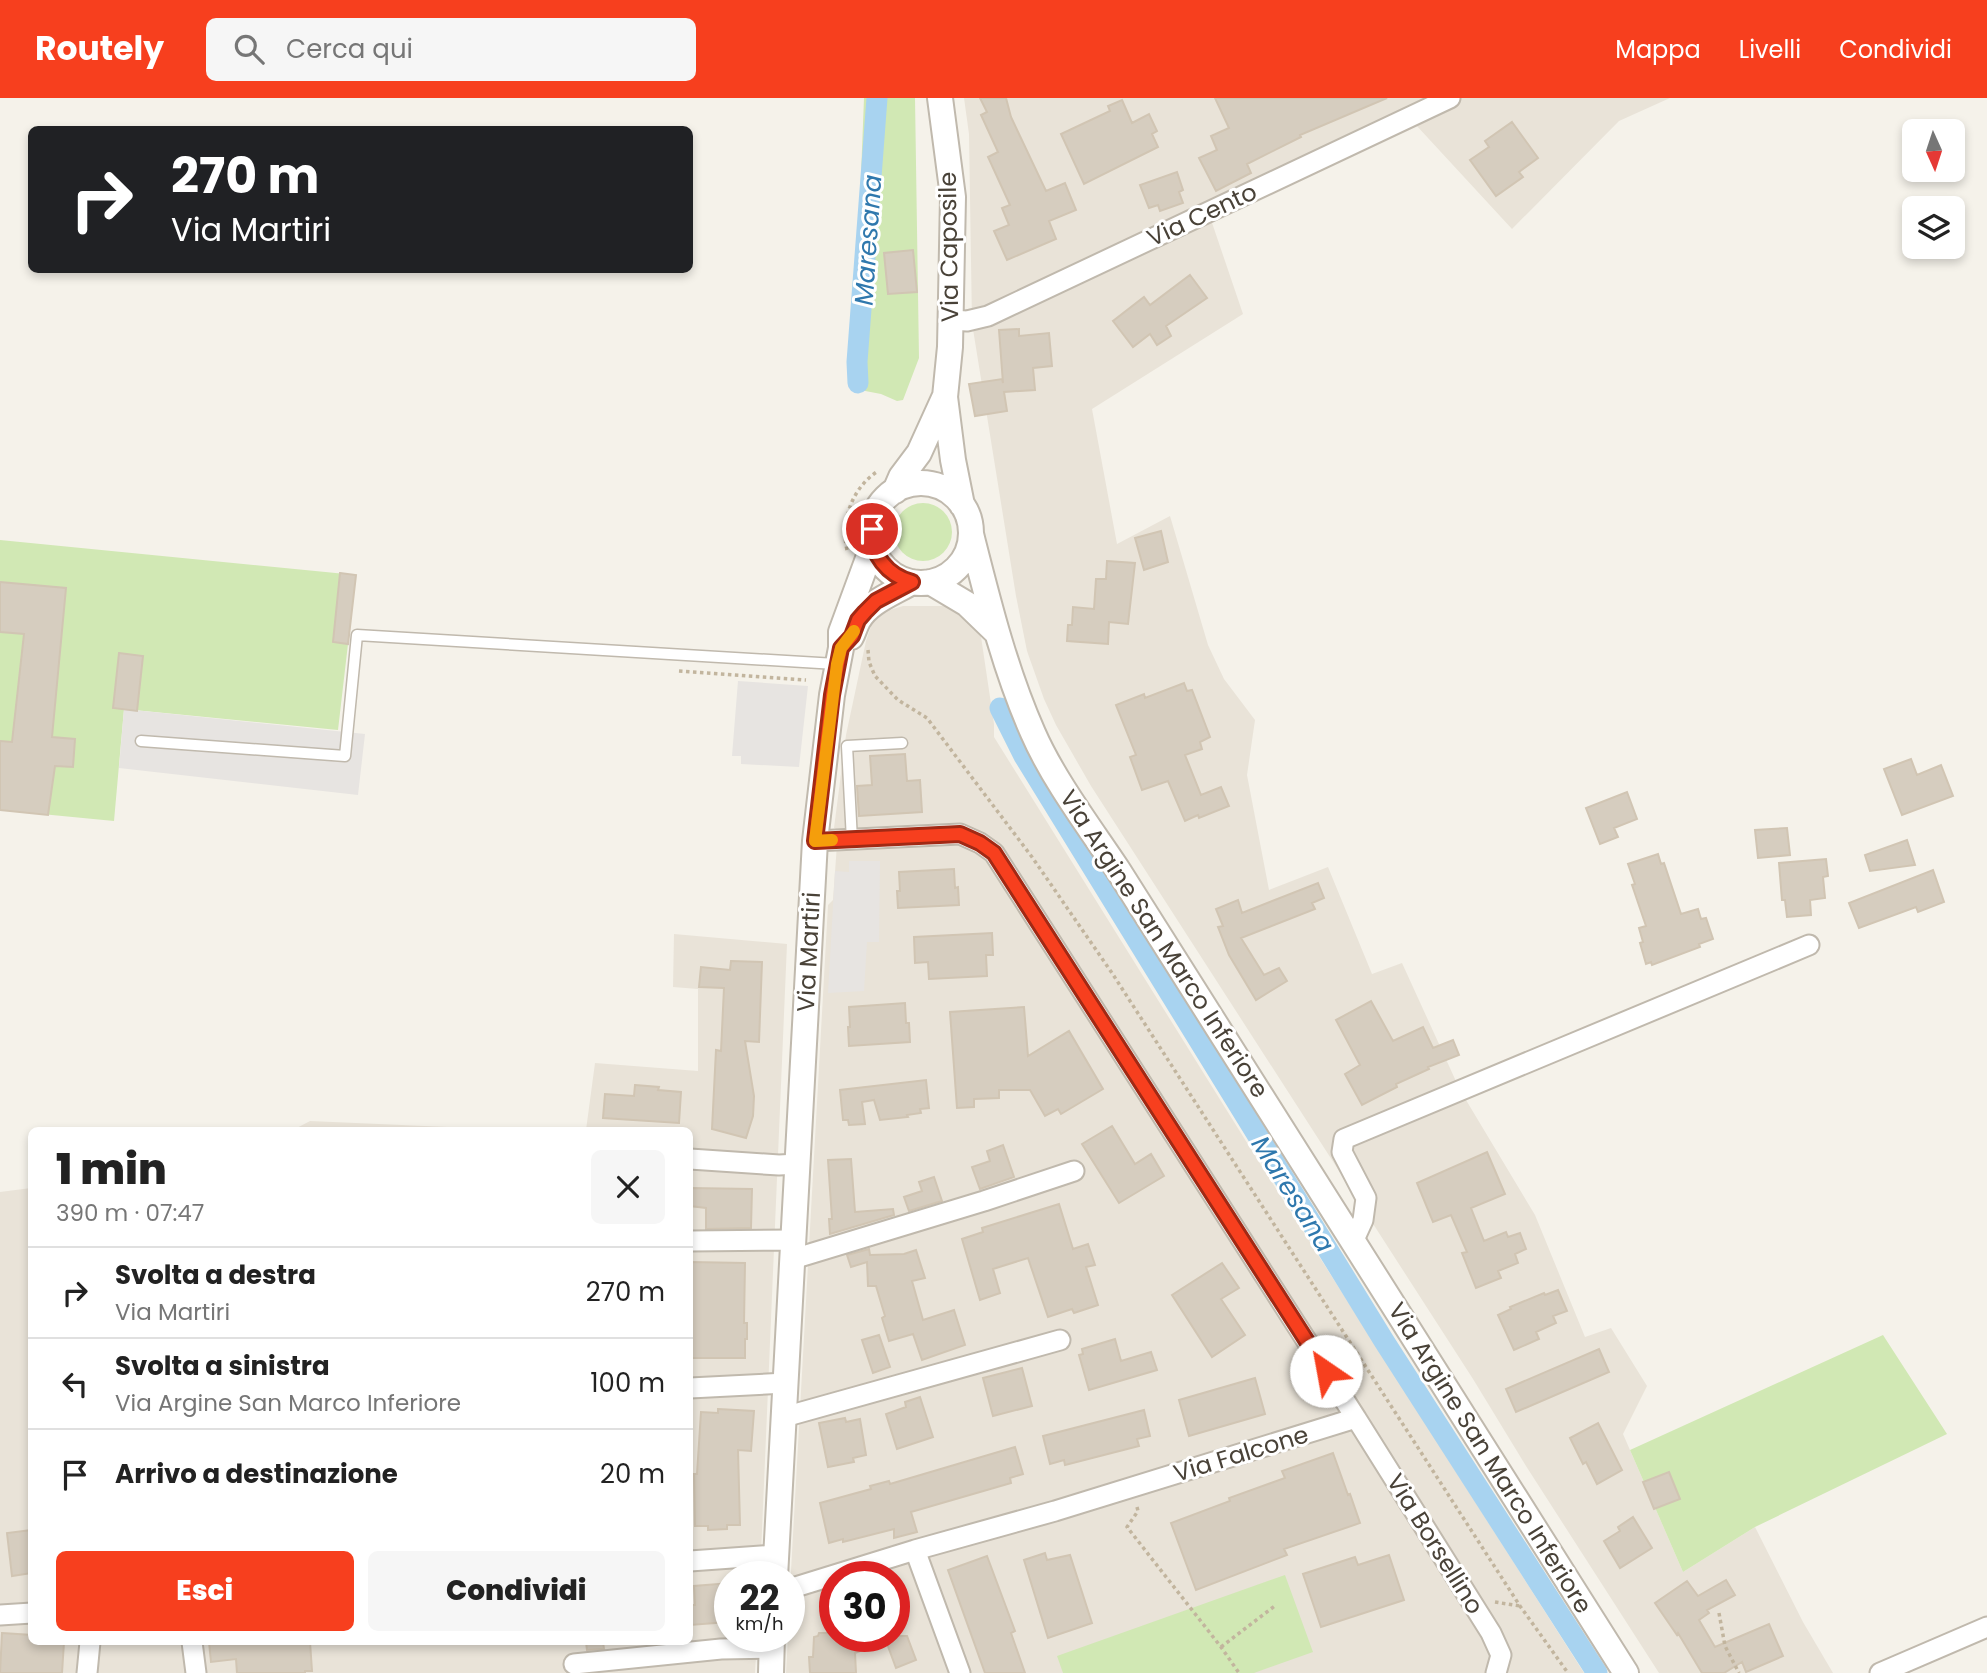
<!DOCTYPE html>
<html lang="it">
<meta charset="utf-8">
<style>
:root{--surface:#fff;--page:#f6f6f6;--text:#222;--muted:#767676;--line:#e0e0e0;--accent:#f73f1e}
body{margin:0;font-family:Poppins,sans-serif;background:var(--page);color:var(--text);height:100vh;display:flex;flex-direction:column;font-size:26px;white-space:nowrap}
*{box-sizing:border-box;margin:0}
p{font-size:23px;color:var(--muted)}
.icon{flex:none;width:38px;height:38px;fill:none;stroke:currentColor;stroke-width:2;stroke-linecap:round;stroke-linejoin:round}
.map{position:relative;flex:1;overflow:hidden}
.panel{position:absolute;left:28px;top:1029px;width:665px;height:518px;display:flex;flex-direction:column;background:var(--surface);border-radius:10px;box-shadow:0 4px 10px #0003}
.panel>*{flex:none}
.guide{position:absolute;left:28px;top:28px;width:665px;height:147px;border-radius:10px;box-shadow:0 4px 10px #0003;background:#202124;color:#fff;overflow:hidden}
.needle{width:46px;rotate:177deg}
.buttons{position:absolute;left:1902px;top:21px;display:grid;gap:14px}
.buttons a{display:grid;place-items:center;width:63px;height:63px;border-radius:10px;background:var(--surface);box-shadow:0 4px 10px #0003;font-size:35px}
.speed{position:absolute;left:714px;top:1463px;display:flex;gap:14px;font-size:35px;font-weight:700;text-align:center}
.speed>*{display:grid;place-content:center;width:91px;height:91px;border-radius:50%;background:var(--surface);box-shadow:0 4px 10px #0003;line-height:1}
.speed small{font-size:18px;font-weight:400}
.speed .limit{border:10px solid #d22;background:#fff;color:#111}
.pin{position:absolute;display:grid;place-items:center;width:60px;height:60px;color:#fff;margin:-30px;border:4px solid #fff;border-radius:50%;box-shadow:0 2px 7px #0007}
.me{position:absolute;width:77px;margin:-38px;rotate:327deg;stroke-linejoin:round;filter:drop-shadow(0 0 5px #0008)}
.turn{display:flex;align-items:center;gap:24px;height:147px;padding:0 28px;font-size:32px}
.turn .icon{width:91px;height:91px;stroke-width:2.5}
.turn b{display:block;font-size:49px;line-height:60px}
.round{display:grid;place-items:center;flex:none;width:74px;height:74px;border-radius:10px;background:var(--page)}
.summary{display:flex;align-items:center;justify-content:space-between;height:119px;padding:0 28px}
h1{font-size:42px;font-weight:800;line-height:52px}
.button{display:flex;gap:14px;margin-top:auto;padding:14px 28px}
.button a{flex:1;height:80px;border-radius:10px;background:var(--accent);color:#fff;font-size:28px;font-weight:800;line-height:80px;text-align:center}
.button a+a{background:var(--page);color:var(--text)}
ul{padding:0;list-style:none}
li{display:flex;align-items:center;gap:21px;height:91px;padding:0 28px;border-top:2px solid var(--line)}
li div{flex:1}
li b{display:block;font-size:26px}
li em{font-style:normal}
header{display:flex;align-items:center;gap:42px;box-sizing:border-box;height:98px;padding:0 35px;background:var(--accent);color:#fff}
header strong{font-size:33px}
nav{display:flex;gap:38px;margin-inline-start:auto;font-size:24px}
.search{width:490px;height:63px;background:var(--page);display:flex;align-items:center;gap:18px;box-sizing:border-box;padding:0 24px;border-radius:10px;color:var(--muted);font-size:26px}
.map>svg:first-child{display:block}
.residential{fill:#e9e3d8;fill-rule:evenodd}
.green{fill:#d1e8b4}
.parking{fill:#e7e4e1}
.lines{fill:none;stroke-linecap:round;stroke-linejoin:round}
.canal{stroke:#a8d3f0;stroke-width:21}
.building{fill:#d6cdbf;stroke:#d1c5b3;stroke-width:2}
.service-casing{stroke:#c0b9ad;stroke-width:13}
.minor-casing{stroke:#c0b9ad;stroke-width:23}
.tertiary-casing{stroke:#c0b9ad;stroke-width:28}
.path{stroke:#c2b59e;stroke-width:3.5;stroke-dasharray:3.5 3.5;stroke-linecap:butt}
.service{stroke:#fff;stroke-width:10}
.minor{stroke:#fff;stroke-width:19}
.tertiary{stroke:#fff;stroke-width:24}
.route-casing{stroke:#a12914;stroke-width:18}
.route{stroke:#f73f1e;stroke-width:12}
.slow{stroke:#f59e0b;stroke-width:12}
.labels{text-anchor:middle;stroke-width:6;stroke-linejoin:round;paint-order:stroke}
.street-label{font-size:24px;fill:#494238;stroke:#fff}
.water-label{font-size:26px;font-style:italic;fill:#2f78ad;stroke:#fff}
</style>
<header>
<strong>Routely</strong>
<div class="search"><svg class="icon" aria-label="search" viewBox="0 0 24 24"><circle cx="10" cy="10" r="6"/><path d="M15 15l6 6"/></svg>Cerca qui</div>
<nav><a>Mappa</a><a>Livelli</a><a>Condividi</a></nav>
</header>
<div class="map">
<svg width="1987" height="1575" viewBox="0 0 1987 1575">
<rect width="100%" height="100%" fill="#f5f2ea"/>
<!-- residential -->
<path class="residential" d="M 964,0 L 1670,0 L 1619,23 L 1512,131 L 1404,14 L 1208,113 L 1243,216 L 1092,311 L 1117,446 L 1170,418 L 1208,547 L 1224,581 L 1255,622 L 1247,677 L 1269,792 L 1328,769 L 1372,876 L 1402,865 L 1460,992 L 1535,1117 L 1585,1239 L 1611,1230 L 1647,1288 L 1623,1336 L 1683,1474 L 1755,1429 L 1803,1524 L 1833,1575 L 1659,1575 L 1526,1368 L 1473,1281 L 1091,688 L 1056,627 L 1044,601 L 1027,553 L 1016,498 L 972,225 L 969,36 Z
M 903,508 L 951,508 L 980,532 L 994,626 L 994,639 L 1259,1064 L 1584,1575 L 786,1575 L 788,1538 L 789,1538 L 789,1509 L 828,807 L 833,802 L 838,732 L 834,730 L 846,637 L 866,543 L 873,522 L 883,514 ZM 835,1479 L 894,1479 L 894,1538 L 835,1538 Z
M 674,836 L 787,846 L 760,1479 L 730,1479 L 730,1538 L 757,1538 L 755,1575 L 0,1575 L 0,1094 L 31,1090 L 32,1544 L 690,1544 L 690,1032 L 586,1032 L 595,965 L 698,973 L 698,891 L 673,889 Z
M 310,1023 L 514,1032 L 293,1032 Z"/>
<!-- green -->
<path class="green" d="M 864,0 L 915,0 L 919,260 L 903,302 L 897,303 L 881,296 L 860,292 L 856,288 L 853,282 Z
M894 434a29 29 0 1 1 58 0a29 29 0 1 1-58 0Z
M 0,442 L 356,477 L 338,632 L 124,611 L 114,723 L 0,712 Z
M 1883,1237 L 1947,1336 L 1755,1429 L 1683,1474 L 1630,1352 Z
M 1285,1477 L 1313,1554 L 1254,1575 L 1063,1575 L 1057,1558 Z"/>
<!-- parking -->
<path class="parking" d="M 738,583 L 808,588 L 799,669 L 741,666 L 741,658 L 732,658 Z
M 124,611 L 365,636 L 358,697 L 119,670 Z
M 849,763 L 880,763 L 879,844 L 867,844 L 864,893 L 828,895 L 835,773 L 849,774 Z"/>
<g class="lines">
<!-- canal -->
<path class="canal" d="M 858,285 L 857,264 L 877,0
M 1000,610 L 1024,658 L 1384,1243 L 1597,1575"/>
</g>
<!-- building -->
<path class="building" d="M 980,0 L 1006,0 L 1011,19 L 1046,93 L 1065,85 L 1076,112 L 1049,123 L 1056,141 L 1007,162 L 994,133 L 1009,127 L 1002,110 L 1010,107 L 988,59 L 998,54 L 981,17 L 987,14 Z
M 1215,0 L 1387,0 L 1300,37 L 1301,39 L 1247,66 L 1251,75 L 1216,93 L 1199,60 L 1217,52 L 1211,38 L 1229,30 Z
M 1122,2 L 1132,25 L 1149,16 L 1157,33 L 1152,36 L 1158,49 L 1084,86 L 1061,36 L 1110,13 L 1108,8 Z
M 1512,24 L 1538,60 L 1519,74 L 1523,79 L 1496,98 L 1470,62 L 1489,49 L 1485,43 Z
M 1177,74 L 1183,92 L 1179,94 L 1183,105 L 1160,113 L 1158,107 L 1149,110 L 1140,87 Z
M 913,152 L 917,194 L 888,196 L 884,155 Z
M 1190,177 L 1207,200 L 1166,228 L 1171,238 L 1157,247 L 1150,236 L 1133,249 L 1113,223 L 1144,199 L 1150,207 Z
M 1019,231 L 1019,238 L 1049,235 L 1052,268 L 1033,270 L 1035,292 L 1004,294 L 1007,313 L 975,318 L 969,286 L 1002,281 L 1003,285 L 999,232 Z
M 1161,433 L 1168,464 L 1144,472 L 1135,440 Z
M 1107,463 L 1135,465 L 1128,526 L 1109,524 L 1108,546 L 1067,543 L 1068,527 L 1072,527 L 1073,509 L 1094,511 L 1096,481 L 1106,481 Z
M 340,475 L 356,477 L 348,546 L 333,544 Z
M 0,484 L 66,490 L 52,639 L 75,641 L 73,669 L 55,668 L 48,717 L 0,712 L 0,643 L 12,644 L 24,536 L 0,534 Z
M 119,555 L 143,558 L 137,613 L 113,610 Z
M 1184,585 L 1187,593 L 1192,592 L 1210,639 L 1200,644 L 1202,651 L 1185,657 L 1201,697 L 1221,689 L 1229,708 L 1199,720 L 1198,717 L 1185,723 L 1168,683 L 1142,692 L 1130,659 L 1136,657 L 1116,607 L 1144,596 L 1145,600 Z
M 905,656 L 907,683 L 920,682 L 922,714 L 859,718 L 857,688 L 872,687 L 870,658 Z
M 1911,661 L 1917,677 L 1941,667 L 1953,698 L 1902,717 L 1884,671 Z
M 1627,694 L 1637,721 L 1614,730 L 1618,739 L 1600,746 L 1586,710 Z
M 1787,730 L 1790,757 L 1758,760 L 1755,732 Z
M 1907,742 L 1915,767 L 1870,773 L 1865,757 Z
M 1658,756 L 1661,766 L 1664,765 L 1681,816 L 1698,811 L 1701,821 L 1706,820 L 1713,841 L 1699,846 L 1700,849 L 1652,867 L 1651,864 L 1646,866 L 1640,845 L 1643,844 L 1639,830 L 1646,828 L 1632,787 L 1635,786 L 1628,766 Z
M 1826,761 L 1828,778 L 1823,779 L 1825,800 L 1810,802 L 1811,817 L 1787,819 L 1785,802 L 1782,802 L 1779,765 Z
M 954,771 L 955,790 L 958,789 L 959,807 L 898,810 L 897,793 L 900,793 L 899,774 Z
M 1933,772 L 1944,804 L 1918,814 L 1916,809 L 1859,830 L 1849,805 Z
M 1318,785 L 1324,800 L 1312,805 L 1315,811 L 1241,840 L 1264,877 L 1279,870 L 1287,883 L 1256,902 L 1229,857 L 1218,829 L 1223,828 L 1216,811 L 1238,802 L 1242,815 Z
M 992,835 L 993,857 L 986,857 L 987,878 L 929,881 L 928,864 L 915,865 L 914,839 Z
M 731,863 L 762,864 L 759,944 L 745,943 L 754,998 L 753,1018 L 746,1040 L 712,1031 L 716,952 L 721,953 L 724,890 L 699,889 L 701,869 L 730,872 Z
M 1371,903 L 1393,943 L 1423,929 L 1433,950 L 1453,942 L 1459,957 L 1428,969 L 1429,971 L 1396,986 L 1397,989 L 1362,1007 L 1345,976 L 1360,967 L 1336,922 Z
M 905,905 L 906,925 L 909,925 L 910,944 L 849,948 L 848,929 L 850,929 L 849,909 Z
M 1024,909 L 1028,958 L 1069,933 L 1103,991 L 1061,1016 L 1058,1011 L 1045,1018 L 1030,992 L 999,992 L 999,1000 L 974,1001 L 974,1009 L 957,1010 L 950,914 Z
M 926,982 L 929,1010 L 920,1011 L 921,1015 L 907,1017 L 908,1019 L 880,1022 L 874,1002 L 862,1004 L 865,1026 L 849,1027 L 848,1022 L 843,1022 L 840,992 Z
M 635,987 L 659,989 L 658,992 L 681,994 L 679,1025 L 603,1020 L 605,996 L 634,998 Z
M 1112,1028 L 1135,1066 L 1151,1056 L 1164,1078 L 1119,1105 L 1082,1046 Z
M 1003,1047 L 1014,1079 L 980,1091 L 972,1069 L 990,1063 L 987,1053 Z
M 1487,1054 L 1505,1096 L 1471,1110 L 1484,1143 L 1506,1134 L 1508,1139 L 1520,1135 L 1526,1151 L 1515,1156 L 1518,1165 L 1498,1173 L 1501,1180 L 1476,1190 L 1462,1155 L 1467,1154 L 1451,1117 L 1433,1124 L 1417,1085 Z
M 851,1061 L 855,1114 L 893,1111 L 894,1117 L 830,1136 L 829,1121 L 832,1121 L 828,1062 Z
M 934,1079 L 942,1103 L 909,1113 L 904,1099 L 922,1093 L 919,1084 Z
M 690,1090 L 752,1091 L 751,1130 L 706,1131 L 706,1110 L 690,1108 Z
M 1059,1106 L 1073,1151 L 1088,1146 L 1095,1167 L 1086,1169 L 1098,1207 L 1074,1215 L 1072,1211 L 1048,1219 L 1028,1160 L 993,1171 L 1000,1195 L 980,1202 L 962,1141 L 983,1134 L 982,1130 Z
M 869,1151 L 870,1157 L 904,1156 L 916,1152 L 925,1180 L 912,1183 L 923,1222 L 954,1212 L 965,1247 L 922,1262 L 913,1236 L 889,1243 L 882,1220 L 885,1218 L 876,1188 L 868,1188 L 867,1164 L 851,1169 L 847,1157 Z
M 690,1164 L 745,1165 L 744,1225 L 747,1225 L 747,1241 L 745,1241 L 745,1260 L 690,1260 Z
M 1222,1165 L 1239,1190 L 1221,1201 L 1245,1237 L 1212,1259 L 1172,1197 Z
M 1558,1192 L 1567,1213 L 1553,1218 L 1556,1225 L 1536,1234 L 1539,1241 L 1514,1252 L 1498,1217 L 1511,1211 L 1510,1209 L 1544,1195 L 1545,1197 Z
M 879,1237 L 890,1269 L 873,1275 L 862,1242 Z
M 1115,1241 L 1121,1263 L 1151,1254 L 1157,1272 L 1089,1292 L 1079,1257 L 1083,1256 L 1082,1251 Z
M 1599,1251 L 1609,1274 L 1516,1314 L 1506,1291 Z
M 1022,1270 L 1032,1308 L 993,1318 L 983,1280 Z
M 1255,1280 L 1265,1316 L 1189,1338 L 1179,1302 Z
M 920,1299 L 933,1339 L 897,1351 L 886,1316 L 906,1309 L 905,1304 Z
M 718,1311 L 754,1313 L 751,1353 L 738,1352 L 740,1427 L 727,1427 L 727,1431 L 708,1432 L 708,1428 L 695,1428 L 694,1376 L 697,1376 L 701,1314 L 718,1315 Z
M 1144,1312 L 1150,1338 L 1137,1341 L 1139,1348 L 1065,1367 L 1064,1362 L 1050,1366 L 1043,1338 Z
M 845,1320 L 846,1324 L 860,1321 L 866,1357 L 853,1360 L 854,1364 L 828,1369 L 819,1325 Z
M 1598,1325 L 1622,1372 L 1597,1386 L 1586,1364 L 1583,1366 L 1570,1340 Z
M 1015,1349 L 1023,1376 L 1010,1380 L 1011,1385 L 911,1414 L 917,1434 L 894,1440 L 894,1431 L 843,1444 L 843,1441 L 829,1445 L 820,1405 L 871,1391 L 870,1388 L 889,1383 L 890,1386 Z
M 1333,1355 L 1348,1397 L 1350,1396 L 1360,1425 L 1284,1451 L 1287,1457 L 1196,1492 L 1171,1425 L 1230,1403 L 1229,1400 L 1285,1380 L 1282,1373 Z
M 1669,1374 L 1680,1401 L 1654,1411 L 1643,1384 Z
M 1633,1419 L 1652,1450 L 1620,1470 L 1604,1443 L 1620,1433 L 1618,1429 Z
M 32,1432 L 32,1475 L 12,1478 L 7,1435 Z
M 1045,1455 L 1047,1462 L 1070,1457 L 1092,1525 L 1048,1540 L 1024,1462 Z
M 1389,1457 L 1404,1502 L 1321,1529 L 1303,1476 L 1355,1459 L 1358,1467 Z
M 987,1458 L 1015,1533 L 1011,1535 L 1025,1575 L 985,1575 L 948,1472 Z
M 1726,1482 L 1735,1497 L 1707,1512 L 1709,1515 L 1699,1522 L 1715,1549 L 1769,1526 L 1783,1558 L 1746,1574 L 1742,1564 L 1724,1575 L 1702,1575 L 1678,1535 L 1677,1537 L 1655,1505 L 1687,1483 L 1698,1498 Z
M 730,1485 L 728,1524 L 690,1527 L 690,1507 L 695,1507 L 694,1488 Z
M 2,1535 L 32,1537 L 32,1544 L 64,1544 L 62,1575 L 0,1575 Z
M 819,1535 L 835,1535 L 835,1538 L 907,1538 L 916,1562 L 896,1570 L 886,1543 L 855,1555 L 856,1575 L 810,1575 L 809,1559 L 813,1559 L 814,1539 L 818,1538 Z
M 209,1544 L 310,1544 L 312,1573 L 305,1573 L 305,1575 L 237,1575 L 236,1561 L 211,1564 Z
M 586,1544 L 603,1544 L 604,1551 L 587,1552 Z"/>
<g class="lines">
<!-- service casing -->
<g class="service-casing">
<path id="service" d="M 141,643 L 345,658 L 357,537 L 836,566
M 852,742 L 847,648 L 902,645"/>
</g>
<!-- minor casing -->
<g class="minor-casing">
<path id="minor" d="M 951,222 L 967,223 L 988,218 L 1450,0
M 690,1061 L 779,1067 L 798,1066
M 690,1143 L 793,1142
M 1353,1144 L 1363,1122 L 1366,1100 L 1342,1054 L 1344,1041 L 1809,847
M 793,1161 L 984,1103 L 1074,1073
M 690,1290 L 786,1285
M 784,1319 L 1060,1242
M 1356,1320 L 1491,1535 L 1501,1557 L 1496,1575
M 915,1452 L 960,1575
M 690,1463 L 776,1457
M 789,1491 L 915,1452 L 1055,1413 L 1356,1320 L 994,755 L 980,745 L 960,736 L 815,743
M 0,1517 L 32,1515
M 192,1544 L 196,1575
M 574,1566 L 721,1551 L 772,1550
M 87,1575 L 90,1544
M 1880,1575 L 1987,1529"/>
</g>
<!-- tertiary casing -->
<g class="tertiary-casing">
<path id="tertiary" d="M 940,0 L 953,99 L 950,249 L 945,299 L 953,362 L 962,407
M871 435a50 50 0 1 1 100 0a50 50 0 1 1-100 0Z
M 895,393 L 901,379 L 919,355 L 944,300
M 971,436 C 988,503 1005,572 1033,635 C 1053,681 1090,730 1118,772 L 1626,1575
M 930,484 L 967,506 L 996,534
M 851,539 C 854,534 855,528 858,523 C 868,504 894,495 912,484
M 775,1479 L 815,743 L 832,597 L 841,550 L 841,534 L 873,447
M 771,1575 L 772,1538"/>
</g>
<!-- path -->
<path class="path" d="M 847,452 C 840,422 853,389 878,373
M 868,552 L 869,564 L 875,578 L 898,602 L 927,620 L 1032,759 L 1112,875 L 1520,1508 L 1568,1575
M 679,573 L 806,582
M 1137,1409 L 1138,1413 L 1127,1429 L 1221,1549 L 1239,1575
M 1495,1504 L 1520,1508
M 1719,1515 L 1725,1548 L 1739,1575
M 1221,1549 L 1276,1507"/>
<!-- service -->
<use href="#service" class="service"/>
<!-- minor -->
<use href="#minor" class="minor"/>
<!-- tertiary -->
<use href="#tertiary" class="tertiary"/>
</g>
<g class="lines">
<!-- route casing -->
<g class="route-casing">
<path id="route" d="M 872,431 C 871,457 887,477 912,484 L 876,503 L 865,514 L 858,522 L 852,538 L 841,550 L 832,597 L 815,743 L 960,736 L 980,745 L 994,755 L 1326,1273"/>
</g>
<!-- route -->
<use href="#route" class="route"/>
<!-- slow -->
<path class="slow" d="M 832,742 L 815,743 L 837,566 L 841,550 L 854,533"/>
</g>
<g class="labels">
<!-- street labels -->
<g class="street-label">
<text transform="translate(1202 117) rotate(-25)" y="8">Via Cento</text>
<text transform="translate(949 149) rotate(-91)" y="8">Via Caposile</text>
<text transform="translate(1164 846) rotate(57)" y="8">Via Argine San Marco Inferiore</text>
<text transform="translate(809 854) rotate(-87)" y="8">Via Martiri</text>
<text transform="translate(1241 1356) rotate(-17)" y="8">Via Falcone</text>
<text transform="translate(1490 1360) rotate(58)" y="8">Via Argine San Marco Inferiore</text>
<text transform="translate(1435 1446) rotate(58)" y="8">Via Borsellino</text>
</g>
<!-- water labels -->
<g class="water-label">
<text transform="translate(868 142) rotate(-86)" y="9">Maresana</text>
<text transform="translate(1293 1096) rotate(58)" y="9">Maresana</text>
</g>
</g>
</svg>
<div class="buttons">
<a><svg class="needle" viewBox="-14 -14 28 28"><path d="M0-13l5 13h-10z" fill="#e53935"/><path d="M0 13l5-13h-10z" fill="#767676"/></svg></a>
<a><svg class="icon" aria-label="layers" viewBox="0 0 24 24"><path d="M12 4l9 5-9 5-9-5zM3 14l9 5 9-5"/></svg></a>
</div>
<div class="speed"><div>22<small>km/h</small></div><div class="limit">30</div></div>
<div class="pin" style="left:872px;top:431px;background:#d93025"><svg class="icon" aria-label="arrive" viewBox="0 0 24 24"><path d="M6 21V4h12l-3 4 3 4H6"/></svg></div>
<svg class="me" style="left:1326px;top:1273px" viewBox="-20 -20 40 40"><circle r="19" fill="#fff"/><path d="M0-13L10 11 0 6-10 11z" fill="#f73f1e"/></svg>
<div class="guide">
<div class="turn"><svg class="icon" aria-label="right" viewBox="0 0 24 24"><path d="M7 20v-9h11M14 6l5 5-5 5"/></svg><div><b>270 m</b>Via Martiri</div></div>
</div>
<section class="panel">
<div class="summary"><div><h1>1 min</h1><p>390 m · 07:47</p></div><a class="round"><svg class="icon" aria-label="close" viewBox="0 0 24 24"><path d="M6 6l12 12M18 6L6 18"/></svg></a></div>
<ul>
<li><svg class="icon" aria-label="right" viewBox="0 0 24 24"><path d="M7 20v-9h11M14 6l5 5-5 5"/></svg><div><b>Svolta a destra</b><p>Via Martiri</p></div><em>270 m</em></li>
<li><svg class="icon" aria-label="left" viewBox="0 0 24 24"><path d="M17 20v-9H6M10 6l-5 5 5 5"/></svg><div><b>Svolta a sinistra</b><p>Via Argine San Marco Inferiore</p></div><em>100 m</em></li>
<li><svg class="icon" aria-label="arrive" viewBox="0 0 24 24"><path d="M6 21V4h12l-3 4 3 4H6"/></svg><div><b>Arrivo a destinazione</b></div><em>20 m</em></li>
</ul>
<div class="button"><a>Esci</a><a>Condividi</a></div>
</section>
</div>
